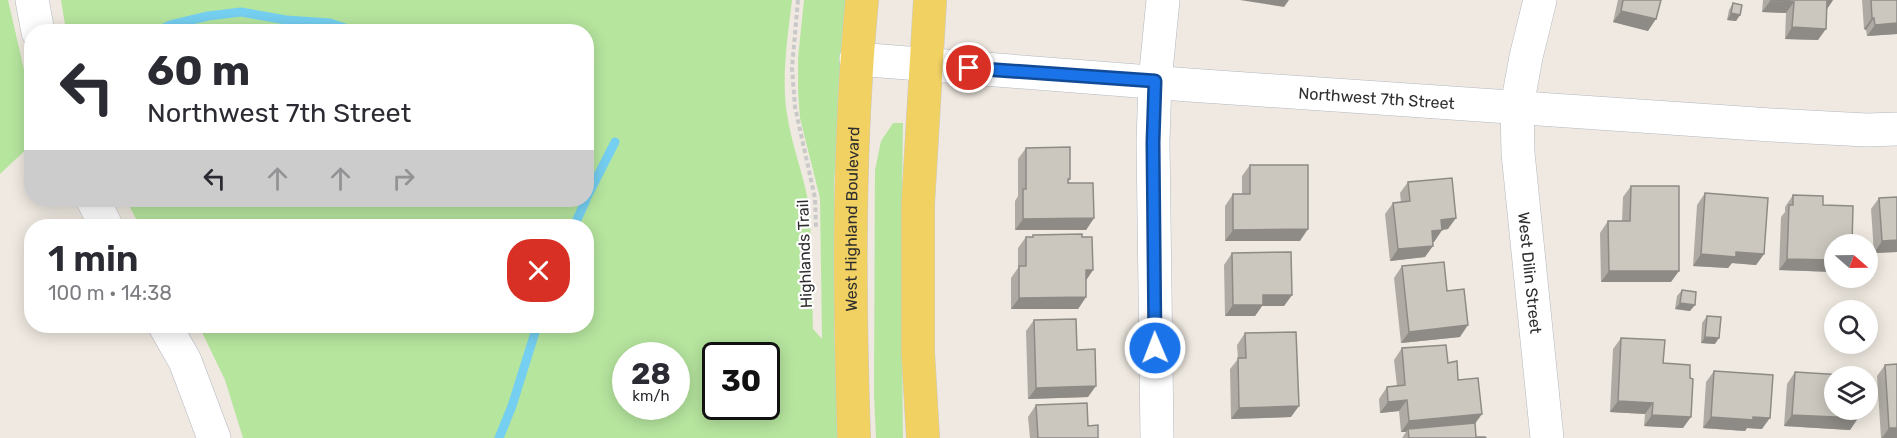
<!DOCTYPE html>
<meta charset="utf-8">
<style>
:root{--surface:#fff;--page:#f2f2f3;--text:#2b2b33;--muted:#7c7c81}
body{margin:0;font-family:Rubik,sans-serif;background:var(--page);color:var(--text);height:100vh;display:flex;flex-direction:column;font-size:22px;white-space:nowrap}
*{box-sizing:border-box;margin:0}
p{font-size:20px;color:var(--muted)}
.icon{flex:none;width:33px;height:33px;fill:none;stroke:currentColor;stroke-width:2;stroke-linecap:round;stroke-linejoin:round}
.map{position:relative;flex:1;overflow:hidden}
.sheet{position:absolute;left:24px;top:219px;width:570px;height:114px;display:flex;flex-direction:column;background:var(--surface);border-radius:24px;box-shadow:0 3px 15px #0003}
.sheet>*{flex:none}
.hud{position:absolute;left:24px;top:24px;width:570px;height:183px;border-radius:24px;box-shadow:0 3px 15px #0003;background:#fff;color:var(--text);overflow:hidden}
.needle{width:39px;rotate:110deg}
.fabs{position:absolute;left:1824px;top:234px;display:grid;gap:12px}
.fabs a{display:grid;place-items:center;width:54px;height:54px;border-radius:50%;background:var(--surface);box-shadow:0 3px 15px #0003;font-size:30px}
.speed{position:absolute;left:612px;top:342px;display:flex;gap:12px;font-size:30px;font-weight:700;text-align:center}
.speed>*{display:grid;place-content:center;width:78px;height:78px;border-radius:50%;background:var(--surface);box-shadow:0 3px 15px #0003;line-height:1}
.speed small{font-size:15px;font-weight:400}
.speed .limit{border:3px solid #111;border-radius:9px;background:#fff;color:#111}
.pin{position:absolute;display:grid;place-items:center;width:51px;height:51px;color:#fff;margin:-26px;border:3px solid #fff;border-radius:50%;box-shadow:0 2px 6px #0007}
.me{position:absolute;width:66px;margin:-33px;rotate:359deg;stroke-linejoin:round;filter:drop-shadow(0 0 4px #0008)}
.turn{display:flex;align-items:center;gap:21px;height:126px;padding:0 24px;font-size:27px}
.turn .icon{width:78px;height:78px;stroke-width:2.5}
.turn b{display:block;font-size:42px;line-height:51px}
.lanes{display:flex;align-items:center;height:57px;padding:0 24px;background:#0003;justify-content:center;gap:30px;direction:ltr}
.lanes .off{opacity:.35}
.round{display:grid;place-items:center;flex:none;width:63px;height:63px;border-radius:24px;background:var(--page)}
.overview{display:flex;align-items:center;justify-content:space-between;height:102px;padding:0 24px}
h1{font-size:36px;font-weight:600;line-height:45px}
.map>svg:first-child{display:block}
.green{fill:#b6e59e;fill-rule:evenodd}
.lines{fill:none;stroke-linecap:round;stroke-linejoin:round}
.stream{stroke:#75cff0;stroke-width:9}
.minor-casing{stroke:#b4b7c1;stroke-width:34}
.major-casing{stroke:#c9c9c9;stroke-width:34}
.path{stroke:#c9c9c9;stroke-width:4;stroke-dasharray:4.5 3;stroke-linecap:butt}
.minor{stroke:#fff;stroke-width:33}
.major{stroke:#f2d163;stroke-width:33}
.wall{fill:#afaba4}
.shaded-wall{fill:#8e8b86}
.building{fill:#cbc7bf;stroke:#8e8b86;stroke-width:1.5}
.route-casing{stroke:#114b97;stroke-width:15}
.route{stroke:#1a73e8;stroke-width:10}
.labels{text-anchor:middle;stroke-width:4.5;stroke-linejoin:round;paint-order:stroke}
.street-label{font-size:16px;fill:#2e2e2e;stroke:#fff}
</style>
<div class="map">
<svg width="1897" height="438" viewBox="0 0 1897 438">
<rect width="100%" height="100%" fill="#efe9e1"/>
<!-- green -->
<path class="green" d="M 0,0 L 8,0 L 31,100 L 32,144 L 0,174 Z
M 61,0 L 792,0 C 788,35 782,72 786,107 C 790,143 805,176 810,212 L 813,329 L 822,339 L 820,198 L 800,118 L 798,91 L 798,58 L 804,0 L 846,0 L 834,184 L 834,327 L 839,438 L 243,438 L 225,380 L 199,326 L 586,326 L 586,226 L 140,226 L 126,200 L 586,200 L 586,32 L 66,31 ZM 626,356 L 676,356 L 676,406 L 626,406 ZM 716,356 L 766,356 L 766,406 L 716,406 Z
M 893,123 L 903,123 L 901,264 L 903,438 L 876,438 L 874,393 L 875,170 L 881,141 Z"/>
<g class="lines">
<!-- stream -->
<path class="stream" d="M 156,32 L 170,25 L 208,16 L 241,12 L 286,20 L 330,23 L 357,32
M 586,199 L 615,142
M 574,226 L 586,200
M 499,438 L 512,406 L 537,326"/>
<!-- minor casing -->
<g class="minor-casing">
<g id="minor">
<path d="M 32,0 L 38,32"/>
<path id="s1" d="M 1540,0 L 1526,57 L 1517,106 L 1518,153 L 1547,438"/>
<path id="s2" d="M 856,59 L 1189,85 L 1771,125 L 1866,130 L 1897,129"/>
<path d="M 93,200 L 106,226"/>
<path d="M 165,326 L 185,361 L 214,438"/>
<path d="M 1157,438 L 1153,142 L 1155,81 L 1163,0"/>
</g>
</g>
<!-- major casing -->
<g class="major-casing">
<g id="major">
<path id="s3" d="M 854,438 C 849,291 848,147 862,0"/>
<path d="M 923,438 L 918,352 L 918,204 L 930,0"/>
</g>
</g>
<!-- path -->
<path class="path" d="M 798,0 L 792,68 L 795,107 L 815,198 L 816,228"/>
<!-- minor -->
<use href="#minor" class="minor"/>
<!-- major -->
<use href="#major" class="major"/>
</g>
<!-- wall -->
<path class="wall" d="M 1618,0 L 1661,0 L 1648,31 L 1613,22 Z
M 1763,0 L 1833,0 L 1827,9 L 1818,40 L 1785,39 L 1786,13 L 1762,12 Z
M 1862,0 L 1897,0 L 1897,34 L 1867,36 L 1866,30 L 1864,29 Z
M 1733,3 L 1740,15 L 1736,21 L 1727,20 L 1729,10 Z
M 1026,148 L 1070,179 L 1068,183 L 1094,218 L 1086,230 L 1015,230 L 1015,201 L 1018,196 L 1018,159 Z
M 1250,165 L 1300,241 L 1225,241 L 1225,206 L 1233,194 L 1242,194 L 1242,176 Z
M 1408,182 L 1448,229 L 1442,230 L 1434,242 L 1433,242 L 1425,257 L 1390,261 L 1385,214 L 1393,203 L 1401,202 L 1400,193 Z
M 1631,186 L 1671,282 L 1601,282 L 1600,233 L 1608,221 L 1622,221 L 1623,197 Z
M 1705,193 L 1764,254 L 1756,265 L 1732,263 L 1728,268 L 1693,266 L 1697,205 Z
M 1793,195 L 1823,205 L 1834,244 L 1834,272 L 1779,270 L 1781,217 L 1785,212 L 1785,207 Z
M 1897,197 L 1897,252 L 1874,253 L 1871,209 L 1879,198 Z
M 1033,235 L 1082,237 L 1093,270 L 1086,280 L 1086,297 L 1078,309 L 1011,309 L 1011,278 L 1018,268 L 1018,248 L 1026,237 L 1032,237 Z
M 1232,253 L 1292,295 L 1284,306 L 1262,306 L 1255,316 L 1225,316 L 1224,265 Z
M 1402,266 L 1447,291 L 1460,337 L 1401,343 L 1394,278 Z
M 1682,290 L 1690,311 L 1675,309 L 1677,296 Z
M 1707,316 L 1715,344 L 1701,343 L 1702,323 Z
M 1034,320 L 1077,350 L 1088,397 L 1028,399 L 1026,331 Z
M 1245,333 L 1291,417 L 1231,419 L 1230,369 L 1238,359 L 1237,345 Z
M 1621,338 L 1663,363 L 1683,428 L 1644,426 L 1645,414 L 1610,412 L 1613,349 Z
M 1402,348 L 1448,363 L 1458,380 L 1482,414 L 1475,423 L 1476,437 L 1486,438 L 1402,438 L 1406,432 L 1401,432 L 1399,411 L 1380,413 L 1379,399 L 1387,387 L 1397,386 L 1394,360 Z
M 1885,365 L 1897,438 L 1881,438 L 1877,376 Z
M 1714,371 L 1762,429 L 1747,428 L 1745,431 L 1703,428 L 1706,382 Z
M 1795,372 L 1858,418 L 1850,430 L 1784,426 L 1787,384 Z
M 1036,405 L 1088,426 L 1098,438 L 1030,438 L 1028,417 Z"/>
<!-- shaded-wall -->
<path class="shaded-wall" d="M 1240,0 L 1289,0 L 1284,7 Z
M 1825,0 L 1833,0 L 1827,9 Z
M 1770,1 L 1794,2 L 1786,13 L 1762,12 Z
M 1621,11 L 1656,19 L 1648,31 L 1613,22 Z
M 1731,13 L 1740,15 L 1736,21 L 1727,20 Z
M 1872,18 L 1874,18 L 1866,30 L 1864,29 Z
M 1897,23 L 1897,34 L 1867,36 L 1875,25 Z
M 1792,27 L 1826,29 L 1818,40 L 1785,39 Z
M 1094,218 L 1086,230 L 1015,230 L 1023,219 Z
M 1456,218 L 1448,229 L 1433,231 L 1441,220 Z
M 1308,229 L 1300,241 L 1225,241 L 1233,230 Z
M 1442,230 L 1434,242 L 1424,243 L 1432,231 Z
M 1897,240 L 1897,252 L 1874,253 L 1882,241 Z
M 1433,246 L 1425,257 L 1390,261 L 1398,249 Z
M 1736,252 L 1764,254 L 1756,265 L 1732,263 L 1728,268 L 1693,266 L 1701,254 Z
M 1787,259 L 1834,260 L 1834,272 L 1779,270 Z
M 1086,270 L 1093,270 L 1085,282 Z
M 1609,271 L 1679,271 L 1671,282 L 1601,282 Z
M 1263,295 L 1292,295 L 1284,306 L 1262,306 L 1255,316 L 1225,316 L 1233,305 Z
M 1086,297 L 1078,309 L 1011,309 L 1019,298 Z
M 1680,303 L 1695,305 L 1690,311 L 1675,309 Z
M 1468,325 L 1460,337 L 1401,343 L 1409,332 Z
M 1705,337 L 1719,338 L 1715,344 L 1701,343 Z
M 1096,386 L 1088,397 L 1028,399 L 1036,388 Z
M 1407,400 L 1399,411 L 1380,413 L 1388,402 Z
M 1618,401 L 1653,403 L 1645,414 L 1610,412 Z
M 1299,406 L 1291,417 L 1231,419 L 1239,408 Z
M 1482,414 L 1474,425 L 1408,429 L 1406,432 L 1401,432 L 1409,421 Z
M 1652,415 L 1691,417 L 1683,428 L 1644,426 Z
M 1792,415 L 1858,418 L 1850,430 L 1784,426 Z
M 1711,417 L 1753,417 L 1770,418 L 1762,429 L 1747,428 L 1745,431 L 1703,428 Z
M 1889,428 L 1897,428 L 1897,438 L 1882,438 Z"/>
<!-- building -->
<path class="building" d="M 1623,0 L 1661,0 L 1656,19 L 1621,11 Z
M 1770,0 L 1827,0 L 1826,29 L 1792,27 L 1794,2 Z
M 1871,0 L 1897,0 L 1897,23 L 1875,25 L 1874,18 L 1872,18 Z
M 1733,3 L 1742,5 L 1740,15 L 1731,13 Z
M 1070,147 L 1070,179 L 1068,179 L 1068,183 L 1093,183 L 1094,218 L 1023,219 L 1023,189 L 1026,189 L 1026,148 Z
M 1250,165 L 1308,165 L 1308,229 L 1233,230 L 1233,194 L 1250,194 Z
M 1452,178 L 1456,218 L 1441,220 L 1442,230 L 1432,231 L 1433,246 L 1398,249 L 1393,203 L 1410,201 L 1408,182 Z
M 1631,186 L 1679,186 L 1679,271 L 1609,271 L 1608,221 L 1630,221 Z
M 1705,193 L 1768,198 L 1764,254 L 1736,252 L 1736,257 L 1701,254 Z
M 1793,195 L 1823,196 L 1823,205 L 1853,206 L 1852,244 L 1834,244 L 1834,260 L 1787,259 L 1789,205 L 1793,205 Z
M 1897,197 L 1897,240 L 1882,241 L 1879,198 Z
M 1082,234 L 1082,237 L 1092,237 L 1093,270 L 1086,270 L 1086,297 L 1019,298 L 1019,266 L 1026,266 L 1026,237 L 1033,237 L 1033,235 Z
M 1291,252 L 1292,295 L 1263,295 L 1263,305 L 1233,305 L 1232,253 Z
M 1444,262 L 1447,291 L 1464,289 L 1468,325 L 1409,332 L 1402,266 Z
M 1682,290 L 1696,292 L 1695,305 L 1680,303 Z
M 1707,316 L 1721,317 L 1719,338 L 1705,337 Z
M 1076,319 L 1077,350 L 1095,349 L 1096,386 L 1036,388 L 1034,320 Z
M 1296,332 L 1299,406 L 1239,408 L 1238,358 L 1246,358 L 1245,333 Z
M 1621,338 L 1665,340 L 1663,363 L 1690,365 L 1690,378 L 1693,379 L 1691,417 L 1652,415 L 1653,403 L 1618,401 Z
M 1446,345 L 1448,363 L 1457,361 L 1458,380 L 1478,378 L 1482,414 L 1409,421 L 1407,400 L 1388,402 L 1387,387 L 1405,385 L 1402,348 Z
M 1897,364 L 1897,428 L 1889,428 L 1885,365 Z
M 1714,371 L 1773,375 L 1770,418 L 1753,417 L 1753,420 L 1711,417 Z
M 1795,372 L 1860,376 L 1834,376 L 1834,410 L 1859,410 L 1858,418 L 1792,415 Z
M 1087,403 L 1088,426 L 1098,425 L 1098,438 L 1038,438 L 1036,405 Z
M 1475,423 L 1476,437 L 1485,437 L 1486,438 L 1409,438 L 1408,429 Z"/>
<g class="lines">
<!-- route casing -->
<g class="route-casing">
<path id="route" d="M 969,68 L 1155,81 L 1153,142 L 1155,348"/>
</g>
<!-- route -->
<use href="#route" class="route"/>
</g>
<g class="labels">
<!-- street labels -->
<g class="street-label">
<text dy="6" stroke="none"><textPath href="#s2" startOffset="522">Northwest 7th Street</textPath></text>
<text dy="6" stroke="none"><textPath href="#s3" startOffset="219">West Highland Boulevard</textPath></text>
<text transform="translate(804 254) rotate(-92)" y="6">Highlands Trail</text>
<text dy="6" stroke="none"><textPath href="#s1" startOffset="276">West Dilin Street</textPath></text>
</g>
</g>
</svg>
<div class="fabs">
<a><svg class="needle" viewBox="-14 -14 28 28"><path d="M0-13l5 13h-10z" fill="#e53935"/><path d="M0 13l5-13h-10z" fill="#7c7c81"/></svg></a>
<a><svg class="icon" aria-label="search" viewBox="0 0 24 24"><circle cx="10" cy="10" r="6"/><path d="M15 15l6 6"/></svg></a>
<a><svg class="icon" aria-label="layers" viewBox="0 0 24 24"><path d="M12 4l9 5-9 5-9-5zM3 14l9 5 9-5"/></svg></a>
</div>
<div class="speed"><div>28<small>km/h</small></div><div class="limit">30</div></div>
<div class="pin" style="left:969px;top:68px;background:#d93025"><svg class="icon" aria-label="arrive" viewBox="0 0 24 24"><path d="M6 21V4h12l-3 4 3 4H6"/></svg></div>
<svg class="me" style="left:1155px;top:348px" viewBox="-20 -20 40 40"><circle r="17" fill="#1a73e8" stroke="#fff" stroke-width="3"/><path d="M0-11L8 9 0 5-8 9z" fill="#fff"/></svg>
<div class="hud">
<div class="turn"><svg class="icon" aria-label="left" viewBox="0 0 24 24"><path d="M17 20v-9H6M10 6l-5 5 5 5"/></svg><div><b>60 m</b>Northwest 7th Street</div></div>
<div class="lanes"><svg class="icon" aria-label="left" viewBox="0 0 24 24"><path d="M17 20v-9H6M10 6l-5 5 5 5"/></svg><svg class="icon off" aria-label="ahead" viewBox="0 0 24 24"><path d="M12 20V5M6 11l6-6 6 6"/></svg><svg class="icon off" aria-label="ahead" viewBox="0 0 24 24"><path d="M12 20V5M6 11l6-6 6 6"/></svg><svg class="icon off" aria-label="right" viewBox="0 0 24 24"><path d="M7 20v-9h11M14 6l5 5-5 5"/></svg></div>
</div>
<section class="sheet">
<div class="overview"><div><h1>1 min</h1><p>100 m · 14:38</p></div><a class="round" style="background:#d93025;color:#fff"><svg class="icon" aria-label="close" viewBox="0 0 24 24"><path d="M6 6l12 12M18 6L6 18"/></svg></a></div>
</section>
</div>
